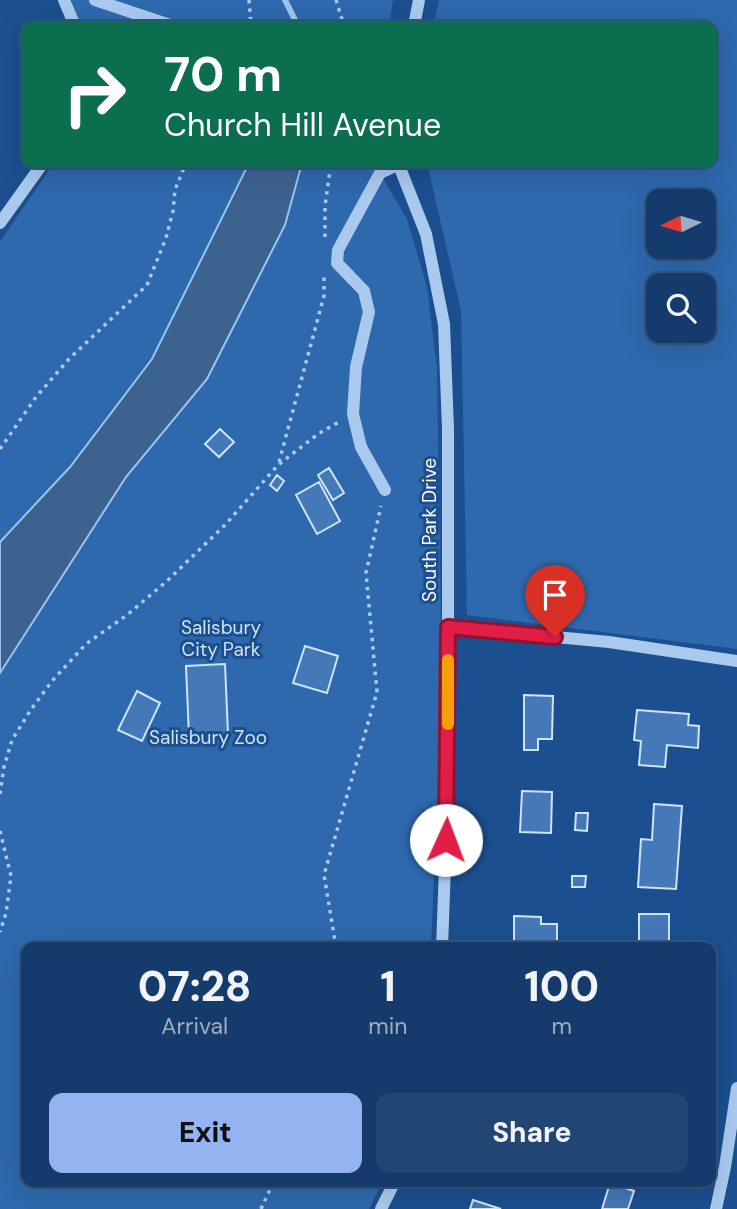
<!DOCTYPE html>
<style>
:root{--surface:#143b6b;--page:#214673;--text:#f1f3f6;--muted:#9dadc1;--line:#33557e;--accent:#95b2f1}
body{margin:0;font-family:"DM Sans",sans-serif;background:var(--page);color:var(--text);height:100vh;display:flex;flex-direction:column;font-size:26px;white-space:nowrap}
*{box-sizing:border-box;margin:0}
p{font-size:23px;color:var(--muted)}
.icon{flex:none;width:38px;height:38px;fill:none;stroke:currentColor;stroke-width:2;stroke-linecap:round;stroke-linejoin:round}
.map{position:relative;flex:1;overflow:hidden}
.side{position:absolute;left:21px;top:942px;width:695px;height:245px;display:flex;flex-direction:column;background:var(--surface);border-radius:14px;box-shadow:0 7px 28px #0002,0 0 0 2px var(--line)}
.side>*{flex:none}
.hud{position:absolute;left:21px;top:21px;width:696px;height:147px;border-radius:14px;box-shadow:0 7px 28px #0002,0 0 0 2px var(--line);background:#0b6e4f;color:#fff;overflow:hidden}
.needle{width:46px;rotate:265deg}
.buttons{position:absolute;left:646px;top:189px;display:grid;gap:14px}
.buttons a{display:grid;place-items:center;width:70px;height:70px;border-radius:14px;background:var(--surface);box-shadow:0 7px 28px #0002,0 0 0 2px var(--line);font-size:35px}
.pin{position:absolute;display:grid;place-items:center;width:60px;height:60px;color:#fff;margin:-72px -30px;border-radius:50% 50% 50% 0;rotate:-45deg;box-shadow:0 0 7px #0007}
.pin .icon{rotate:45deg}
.me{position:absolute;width:77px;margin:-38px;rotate:2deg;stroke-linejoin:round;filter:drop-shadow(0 0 5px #0008)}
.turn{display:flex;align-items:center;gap:24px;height:147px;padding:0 28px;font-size:32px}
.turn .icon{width:91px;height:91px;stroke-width:2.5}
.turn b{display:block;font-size:49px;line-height:60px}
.eta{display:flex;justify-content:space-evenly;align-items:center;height:119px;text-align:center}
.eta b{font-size:42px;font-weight:800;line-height:49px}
.primary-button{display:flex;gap:14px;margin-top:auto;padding:14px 28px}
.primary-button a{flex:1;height:80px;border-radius:14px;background:var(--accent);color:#111;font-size:28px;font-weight:800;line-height:80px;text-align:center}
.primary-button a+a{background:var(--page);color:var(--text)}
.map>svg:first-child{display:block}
.green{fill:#2e69ad;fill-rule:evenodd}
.water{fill:#3c6290;stroke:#9cc4f0;stroke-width:2}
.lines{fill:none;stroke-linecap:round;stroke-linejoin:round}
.stream{stroke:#9cc4f0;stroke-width:6}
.building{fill:#4478b7;stroke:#cfe3fa;stroke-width:2}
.path{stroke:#a9c9ee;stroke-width:3.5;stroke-dasharray:3.5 5;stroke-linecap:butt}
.minor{stroke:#a9c9ee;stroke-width:12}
.route-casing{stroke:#92132f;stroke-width:18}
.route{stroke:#e11d48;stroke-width:12}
.slow{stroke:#f59e0b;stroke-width:12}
.labels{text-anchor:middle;stroke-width:6;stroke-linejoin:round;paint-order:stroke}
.street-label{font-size:19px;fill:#fff;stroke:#1b4f8f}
.park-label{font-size:19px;fill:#cfe3fa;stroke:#1b4f8f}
</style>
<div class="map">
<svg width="737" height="1209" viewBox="0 0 737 1209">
<rect width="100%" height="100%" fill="#1b4f8f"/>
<!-- green -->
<path class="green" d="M 71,0 L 393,0 L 389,26 L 80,26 Z
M 439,0 L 737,0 L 737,649 L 467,615 L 461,311 L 427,163 L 712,163 L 712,26 L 433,26 ZM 704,201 L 704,247 L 658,247 L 658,201 ZM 658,285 L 704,285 L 704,331 L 658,331 Z
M 54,163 L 374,163 L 407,219 L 427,287 L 437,369 L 442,687 L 431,947 L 26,947 L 26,1181 L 383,1181 L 369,1209 L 0,1209 L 0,242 Z"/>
<!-- water -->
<path class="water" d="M 249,163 L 302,163 L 285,225 L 207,379 L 126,477 L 0,673 L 0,542 L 70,467 L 152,359 Z"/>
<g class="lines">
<!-- stream -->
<path class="stream" d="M 285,0 L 298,26"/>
</g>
<!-- building -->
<path class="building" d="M 220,429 L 234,442 L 219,457 L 205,444 Z
M 329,468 L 344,493 L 333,500 L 318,475 Z
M 277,475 L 284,481 L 277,491 L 270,485 Z
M 319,482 L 340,521 L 317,534 L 296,495 Z
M 305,646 L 338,656 L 327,693 L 293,683 Z
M 225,664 L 228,734 L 189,736 L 186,666 Z
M 137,691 L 160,703 L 142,741 L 118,730 Z
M 524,695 L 553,696 L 552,739 L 538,739 L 538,750 L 524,750 Z
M 637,710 L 689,714 L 688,725 L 699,726 L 698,748 L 667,745 L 665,767 L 639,765 L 641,741 L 634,740 Z
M 522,791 L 552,792 L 551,833 L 520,832 Z
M 654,804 L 682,806 L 676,889 L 638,887 L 641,839 L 652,840 Z
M 576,813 L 588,813 L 587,831 L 575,830 Z
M 572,876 L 586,876 L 585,887 L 572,887 Z
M 639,914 L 669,914 L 669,947 L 639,947 Z
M 514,916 L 541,917 L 541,924 L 557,924 L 557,941 L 543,941 L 543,947 L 514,947 Z
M 610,1183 L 634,1191 L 628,1209 L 602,1209 Z
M 473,1200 L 501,1209 L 470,1209 Z"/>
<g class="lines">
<!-- path -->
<path class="path" d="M 249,0 L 251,26
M 336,0 L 344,26
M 325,237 L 325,206 L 331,163
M 0,449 L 36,397 L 69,359 L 147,285 L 166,238 L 173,211 L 175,190 L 186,163
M 279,462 L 324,296 L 324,273
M 0,794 L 4,767 L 12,740 L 30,711 L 52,681 L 86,644 L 127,615 L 167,581 L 225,525 L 278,465 L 318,434 L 339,422
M 0,831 L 11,876 L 6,913 L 0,932
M 336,947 L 324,875 L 377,692 L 366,573 L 381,506
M 261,1209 L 274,1181"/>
<!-- minor -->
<path class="minor" d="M 64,0 L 75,26
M 95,0 L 173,26
M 414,26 L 419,0
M 398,163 L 426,234 L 444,324 L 448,429 L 448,785 L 442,947
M 0,223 L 43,163
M 385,490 L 361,447 L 353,414 L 356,367 L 369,312 L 364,291 L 337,263 L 338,250 L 380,173 L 397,165
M 448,627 L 609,642 L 737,661
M 381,1209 L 395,1181
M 716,1209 L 725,1167 L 737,1088"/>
</g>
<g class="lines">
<!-- route casing -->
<g class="route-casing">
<path id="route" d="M 446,840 L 448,627 L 555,637"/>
</g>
<!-- route -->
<use href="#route" class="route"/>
<!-- slow -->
<path class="slow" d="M 448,660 L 448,724"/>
</g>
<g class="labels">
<!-- street labels -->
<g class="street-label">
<text transform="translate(429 530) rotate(-90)" y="7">South Park Drive</text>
</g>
<!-- park labels -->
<g class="park-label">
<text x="221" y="634">Salisbury<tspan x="221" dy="22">City Park</tspan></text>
<text x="208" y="744">Salisbury Zoo</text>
</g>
</g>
</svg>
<div class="buttons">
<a><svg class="needle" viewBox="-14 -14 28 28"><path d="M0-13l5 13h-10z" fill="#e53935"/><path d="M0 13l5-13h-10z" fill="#9dadc1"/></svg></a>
<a><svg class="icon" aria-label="search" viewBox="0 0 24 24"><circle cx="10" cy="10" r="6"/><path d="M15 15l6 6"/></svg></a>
</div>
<div class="pin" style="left:555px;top:637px;background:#d93025"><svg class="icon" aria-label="arrive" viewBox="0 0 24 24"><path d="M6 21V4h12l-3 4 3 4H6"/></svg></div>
<svg class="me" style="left:446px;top:840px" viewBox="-20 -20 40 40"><circle r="19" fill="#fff"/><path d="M0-13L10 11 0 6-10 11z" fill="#e11d48"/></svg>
<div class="hud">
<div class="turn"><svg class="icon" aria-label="right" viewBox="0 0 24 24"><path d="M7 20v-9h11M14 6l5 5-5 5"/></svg><div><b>70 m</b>Church Hill Avenue</div></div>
</div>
<section class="side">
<div class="eta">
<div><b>07:28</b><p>Arrival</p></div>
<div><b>1</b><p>min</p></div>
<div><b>100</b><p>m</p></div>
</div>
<div class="primary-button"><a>Exit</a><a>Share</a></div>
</section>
</div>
